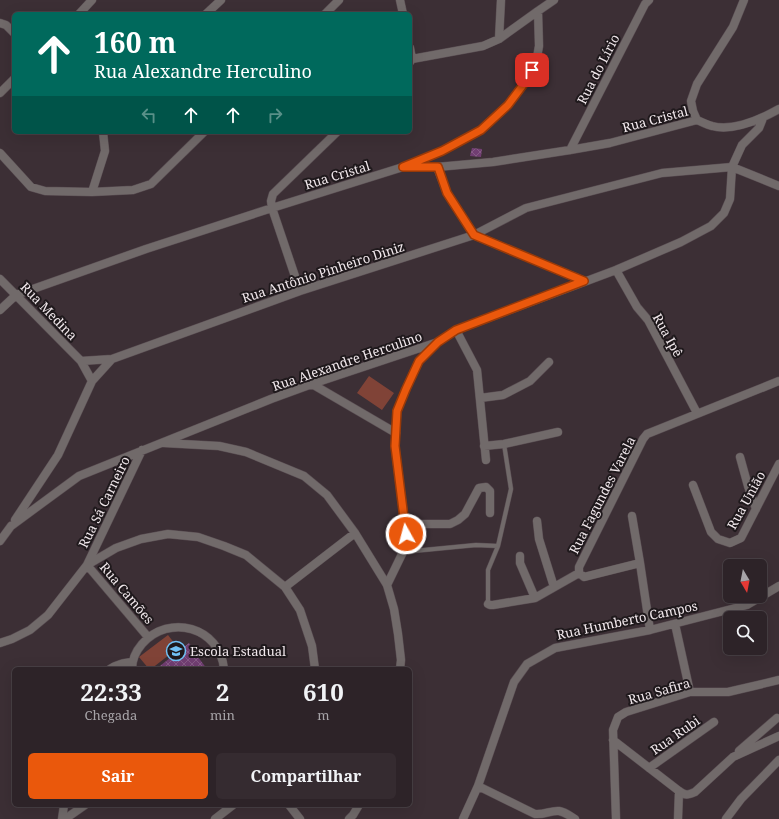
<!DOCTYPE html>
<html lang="pt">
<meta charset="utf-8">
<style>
:root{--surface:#2d2328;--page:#352b30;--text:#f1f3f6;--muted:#a7a4a8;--line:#484045;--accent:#ea580c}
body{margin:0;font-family:"Noto Serif",serif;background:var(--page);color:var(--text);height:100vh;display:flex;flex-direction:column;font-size:15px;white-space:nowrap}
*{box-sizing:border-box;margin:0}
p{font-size:13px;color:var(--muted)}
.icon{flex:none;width:22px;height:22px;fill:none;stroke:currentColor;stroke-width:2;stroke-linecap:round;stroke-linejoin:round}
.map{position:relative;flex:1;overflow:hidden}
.side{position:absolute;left:12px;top:667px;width:400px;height:140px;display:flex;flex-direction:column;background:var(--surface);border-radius:6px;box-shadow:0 4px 16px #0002,0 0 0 1px var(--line)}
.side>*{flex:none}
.guide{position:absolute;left:12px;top:12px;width:400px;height:122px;border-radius:6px;box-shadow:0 4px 16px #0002,0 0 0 1px var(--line);background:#00695c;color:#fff;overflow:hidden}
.needle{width:26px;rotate:170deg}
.fabs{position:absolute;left:723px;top:559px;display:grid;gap:8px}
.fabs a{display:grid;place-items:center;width:44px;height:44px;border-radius:6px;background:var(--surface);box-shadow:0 4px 16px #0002,0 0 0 1px var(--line);font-size:20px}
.pin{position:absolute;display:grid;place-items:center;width:34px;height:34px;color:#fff;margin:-17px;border-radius:8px;box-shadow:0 2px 6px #0006}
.me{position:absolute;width:44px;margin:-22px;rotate:353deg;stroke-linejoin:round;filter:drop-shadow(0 0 3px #0008)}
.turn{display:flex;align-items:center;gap:14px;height:84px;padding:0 16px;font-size:18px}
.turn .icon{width:52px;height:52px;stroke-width:2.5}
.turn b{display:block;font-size:28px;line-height:34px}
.lanes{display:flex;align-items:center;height:38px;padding:0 16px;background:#0003;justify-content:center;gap:20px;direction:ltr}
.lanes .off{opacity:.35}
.eta{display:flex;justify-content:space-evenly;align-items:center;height:68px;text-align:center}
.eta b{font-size:24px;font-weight:700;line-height:28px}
.button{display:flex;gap:8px;margin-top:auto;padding:8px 16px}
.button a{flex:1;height:46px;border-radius:6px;background:var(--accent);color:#fff;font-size:16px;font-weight:700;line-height:46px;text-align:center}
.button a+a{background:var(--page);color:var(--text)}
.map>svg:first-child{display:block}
.pitch{fill:#804337}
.building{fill:url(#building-cross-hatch)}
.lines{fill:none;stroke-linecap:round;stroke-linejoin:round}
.service-casing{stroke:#594d52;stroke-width:5}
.minor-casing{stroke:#594d52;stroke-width:9}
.service{stroke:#716a6a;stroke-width:4}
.minor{stroke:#716a6a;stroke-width:8}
.route-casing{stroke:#983908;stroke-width:10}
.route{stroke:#ea580c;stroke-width:7}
.labels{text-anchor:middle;stroke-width:4;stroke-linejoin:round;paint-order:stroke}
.street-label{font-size:13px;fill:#f1e8ec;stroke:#1f191c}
.poi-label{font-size:13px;fill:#f1e8ec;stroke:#1f191c;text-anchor:start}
</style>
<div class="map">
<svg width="779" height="819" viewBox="0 0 779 819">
<defs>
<pattern id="building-cross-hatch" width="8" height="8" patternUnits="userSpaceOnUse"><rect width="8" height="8" fill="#713e72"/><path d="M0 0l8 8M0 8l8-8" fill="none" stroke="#865a86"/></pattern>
</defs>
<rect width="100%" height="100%" fill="#3c2f35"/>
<!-- pitch -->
<path class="pitch" d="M 369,376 L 394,393 L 382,410 L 357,393 Z
M 168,635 L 178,648 L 151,669 L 149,669 L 139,657 Z"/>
<!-- building -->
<path class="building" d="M 472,148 L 482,149 L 481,157 L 470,156 Z
M 189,643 L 196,652 L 195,653 L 207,669 L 156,669 Z"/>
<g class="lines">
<!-- service casing -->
<g class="service-casing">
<path id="service" d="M 498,546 L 511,489 L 504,444
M 403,552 L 476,545 L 498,546 L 488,570 L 488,604"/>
</g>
<!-- minor casing -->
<g class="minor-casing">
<path id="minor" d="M 400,0 L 403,14
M 744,0 L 733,27 L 697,84 L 691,101 L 693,111 L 697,120 C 702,122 707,125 712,126 C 734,132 761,119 779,109
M 79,14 L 92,0
M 206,14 L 221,0
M 325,14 L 339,0
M 0,23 L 6,25 L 14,33
M 499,39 L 501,0
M 410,48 L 412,59
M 410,62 L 412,59 L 483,46 L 499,39 L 538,11
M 0,93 L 14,79
M 570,150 L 645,4 L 649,0
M 0,153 L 31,187 L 45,191 L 92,192 L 133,190 L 151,184 L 204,132
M 408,165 L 442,151 L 481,130 L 508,105 L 529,77 L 536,63 L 539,46 L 538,11 L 554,0
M 437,167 L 447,193 L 474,235 L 584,281
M 92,192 L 105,151 L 103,132
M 616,270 L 637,307 L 648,320 L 697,413
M 0,279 L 81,361 L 112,359
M 300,291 L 272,208 L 271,201 L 273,194 L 337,132
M 0,310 L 16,295 L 146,249 L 272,208 L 403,167 L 437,167 L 493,162 L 570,150 L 610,143 L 697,120
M 456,330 L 477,370 L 486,460
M 81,361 L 92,381
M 312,384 L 396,433
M 480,398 L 503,395 L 530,381 L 549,362
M 164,443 L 219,446 L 246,452 L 304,476 L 327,495 L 355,533 L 387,585 L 394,609 L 398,634 L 401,660 L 400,669
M 484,446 L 504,444 L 558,432
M 740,457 L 748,486 L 756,509
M 693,485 L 711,532 L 718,539 L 730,543 L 741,538 L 779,464
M 632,516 L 640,563
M 15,520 L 58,455 L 92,381 L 112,359 L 300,291 L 474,235 L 526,208 L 662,173 L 732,167 L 779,186
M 537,521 L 539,539 L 554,587
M 405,524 L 450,524 L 458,520 L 465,514 L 479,488 L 486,487 L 490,491 L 490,513
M 0,541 L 11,526 L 79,476 L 271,399 L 312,384 L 438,342 L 456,330 L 616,270 L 681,242 L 711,226 L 724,213 L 730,199 L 732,167 L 742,145 L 759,128 L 763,118
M 520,556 L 520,563 L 535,598
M 87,565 L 142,450
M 87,565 L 148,637
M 387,585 L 403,552 L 406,534 L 395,446 L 397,411 L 406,389 L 419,361 L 436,344
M 285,587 L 355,533
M 488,604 L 490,605 L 493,605 L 535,598 L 579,573
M 675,624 L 690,692
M 650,630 L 640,563 L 584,577 L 579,573 L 579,567 L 643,439 L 647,434 L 779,381
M 0,643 L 12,639 L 30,630 L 48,615 L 87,565 L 116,548 L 141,539 L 168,534 L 198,537 L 224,546 L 246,555 L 285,587 L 300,610 L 312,646 L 315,669
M 110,669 C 117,664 124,663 132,662
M 132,669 C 132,660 136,651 142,644 C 169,613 220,627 224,669
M 613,740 L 679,791 C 686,796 688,795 695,792 L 733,757 L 779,736
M 739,751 L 777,718
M 649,768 L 714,722
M 478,786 L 535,814 C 544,815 552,810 559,811 C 565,812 570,816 575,819
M 289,805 L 300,819
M 62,819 L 64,805
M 65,819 L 85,805
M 215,819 L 233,805
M 349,819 L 353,815 L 359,805
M 463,819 L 478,786 L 514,682 L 527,664 L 555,648 L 650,630 L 747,605 L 779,586
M 616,819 L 613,730 L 618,717 L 626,712 L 690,692 L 728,692 L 779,680
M 678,819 L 679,791
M 726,819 L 741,799 L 779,760"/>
</g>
<!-- service -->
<use href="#service" class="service"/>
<!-- minor -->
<use href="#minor" class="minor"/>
</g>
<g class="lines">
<!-- route casing -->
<g class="route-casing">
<path id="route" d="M 406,534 L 395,446 L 397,411 L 406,389 L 419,361 L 438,342 L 456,330 L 584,281 L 474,235 L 447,193 L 438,167 L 403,167 L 442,151 L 481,130 L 508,105 L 529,77 L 532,70"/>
</g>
<!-- route -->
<use href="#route" class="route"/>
</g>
<!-- icons -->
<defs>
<g id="school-ring" transform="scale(1)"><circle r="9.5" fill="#1f191c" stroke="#71c1f5" stroke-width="1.5"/><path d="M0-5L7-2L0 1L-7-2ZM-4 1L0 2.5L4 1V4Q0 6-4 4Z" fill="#71c1f5"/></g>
</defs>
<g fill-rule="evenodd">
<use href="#school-ring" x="176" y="651"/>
</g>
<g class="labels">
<!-- street labels -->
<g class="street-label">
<text transform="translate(598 69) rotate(-63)" y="5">Rua do Lírio</text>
<text transform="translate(655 119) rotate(-15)" y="5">Rua Cristal</text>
<text transform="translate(337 175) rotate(-17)" y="5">Rua Cristal</text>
<text transform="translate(323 272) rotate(-18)" y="5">Rua Antônio Pinheiro Diniz</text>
<text transform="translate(49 311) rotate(46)" y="5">Rua Medina</text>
<text transform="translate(668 335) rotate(61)" y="5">Rua Ipê</text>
<text transform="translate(347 361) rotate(-19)" y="5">Rua Alexandre Herculino</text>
<text transform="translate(602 495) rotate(-63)" y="5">Rua Fagundes Varela</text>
<text transform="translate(746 500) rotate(-61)" y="5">Rua União</text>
<text transform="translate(104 502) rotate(-64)" y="5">Rua Sá Carneiro</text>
<text transform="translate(127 593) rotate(50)" y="5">Rua Camões</text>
<text transform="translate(627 620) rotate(-12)" y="5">Rua Humberto Campos</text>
<text transform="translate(659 691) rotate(-16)" y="5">Rua Safira</text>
<text transform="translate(675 735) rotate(-35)" y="5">Rua Rubi</text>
</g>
<!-- poi labels -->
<g class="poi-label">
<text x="190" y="656">Escola Estadual</text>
</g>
</g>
</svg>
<div class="fabs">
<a><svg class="needle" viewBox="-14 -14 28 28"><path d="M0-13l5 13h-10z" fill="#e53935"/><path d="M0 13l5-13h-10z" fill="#a7a4a8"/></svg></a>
<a><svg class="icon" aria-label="search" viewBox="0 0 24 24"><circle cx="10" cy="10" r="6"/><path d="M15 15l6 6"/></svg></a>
</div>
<div class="pin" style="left:532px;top:70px;background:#d93025"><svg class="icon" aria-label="arrive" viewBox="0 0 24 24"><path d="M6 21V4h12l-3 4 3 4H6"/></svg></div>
<svg class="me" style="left:406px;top:534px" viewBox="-20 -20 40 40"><circle r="17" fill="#ea580c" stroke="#fff" stroke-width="3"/><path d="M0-11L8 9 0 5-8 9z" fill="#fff"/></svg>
<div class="guide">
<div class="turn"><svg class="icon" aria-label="ahead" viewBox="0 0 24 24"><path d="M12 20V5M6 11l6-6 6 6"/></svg><div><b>160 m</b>Rua Alexandre Herculino</div></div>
<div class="lanes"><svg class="icon off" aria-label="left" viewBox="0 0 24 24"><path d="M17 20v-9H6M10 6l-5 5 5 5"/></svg><svg class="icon" aria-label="ahead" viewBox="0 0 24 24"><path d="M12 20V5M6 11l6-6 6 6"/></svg><svg class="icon" aria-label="ahead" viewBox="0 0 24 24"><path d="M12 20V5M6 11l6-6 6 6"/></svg><svg class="icon off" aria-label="right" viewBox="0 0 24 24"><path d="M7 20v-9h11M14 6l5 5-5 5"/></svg></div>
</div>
<section class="side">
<div class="eta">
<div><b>22:33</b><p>Chegada</p></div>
<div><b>2</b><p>min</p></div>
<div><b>610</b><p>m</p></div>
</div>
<div class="button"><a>Sair</a><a>Compartilhar</a></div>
</section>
</div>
